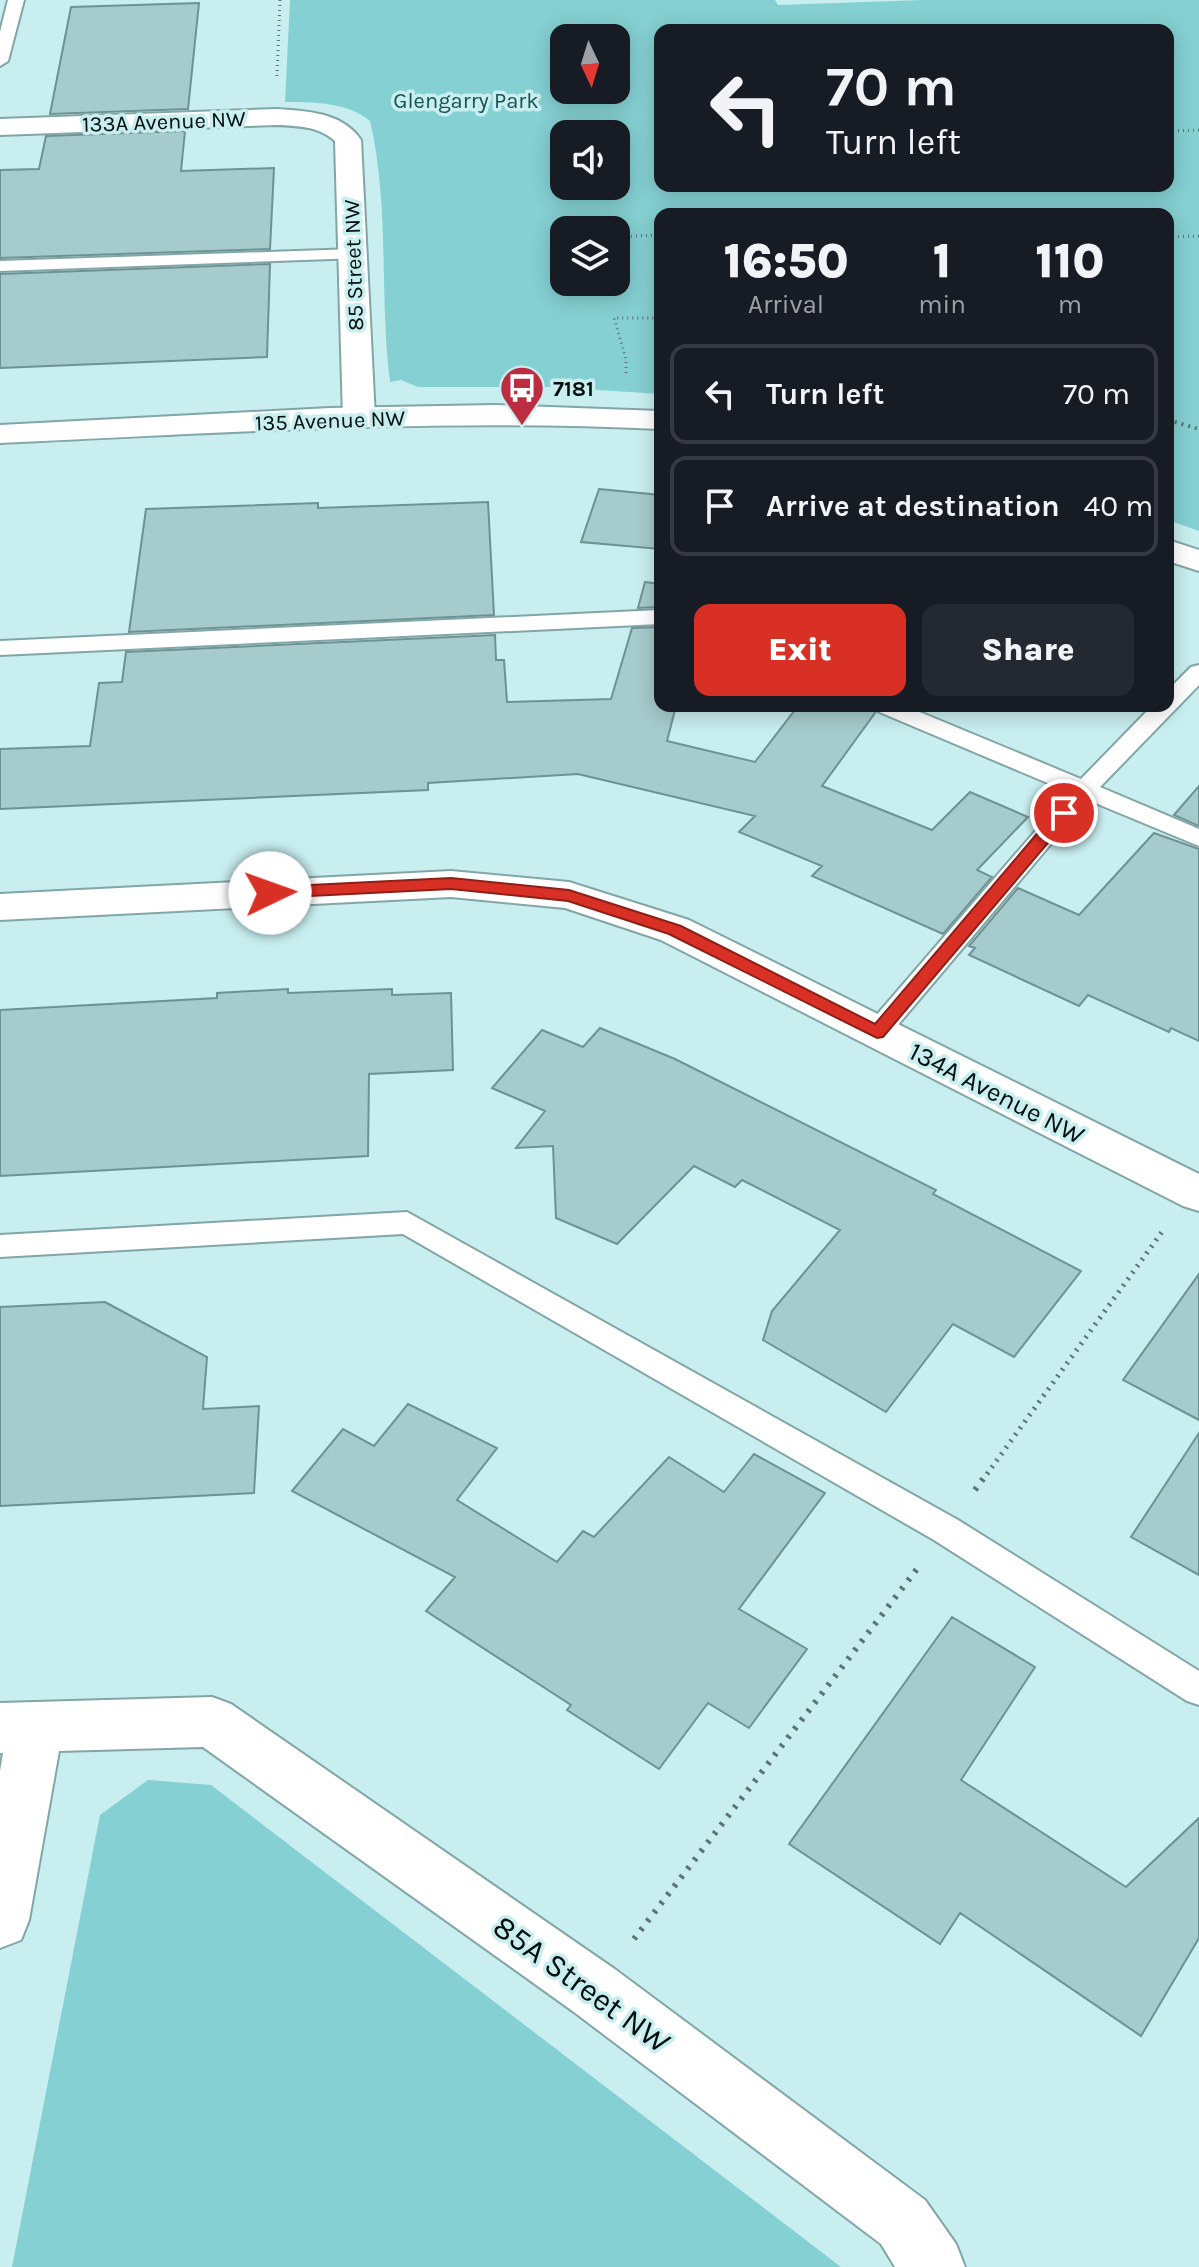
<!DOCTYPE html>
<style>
:root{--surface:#171b24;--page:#242831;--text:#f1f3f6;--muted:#9ea1a6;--line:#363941;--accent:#d93025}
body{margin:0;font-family:Karla,sans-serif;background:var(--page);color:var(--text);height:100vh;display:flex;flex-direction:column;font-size:30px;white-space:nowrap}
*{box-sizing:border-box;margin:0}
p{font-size:26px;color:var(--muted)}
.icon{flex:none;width:44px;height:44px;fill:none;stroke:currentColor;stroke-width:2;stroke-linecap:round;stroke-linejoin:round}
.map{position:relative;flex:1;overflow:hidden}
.sheet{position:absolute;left:654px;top:208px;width:520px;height:504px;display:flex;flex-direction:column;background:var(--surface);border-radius:16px;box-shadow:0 4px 20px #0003}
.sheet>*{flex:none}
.guide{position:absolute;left:654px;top:24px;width:520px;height:168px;border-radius:16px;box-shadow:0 4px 20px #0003;background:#171b24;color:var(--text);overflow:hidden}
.needle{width:52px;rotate:176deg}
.buttons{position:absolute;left:550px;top:24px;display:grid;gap:16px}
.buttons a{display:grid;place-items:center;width:80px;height:80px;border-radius:16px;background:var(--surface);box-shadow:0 4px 20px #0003;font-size:40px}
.pin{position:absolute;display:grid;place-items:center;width:68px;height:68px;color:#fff;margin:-34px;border:4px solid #fff;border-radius:50%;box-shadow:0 2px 8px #0007}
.me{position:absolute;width:88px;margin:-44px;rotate:87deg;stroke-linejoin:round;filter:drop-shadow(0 0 6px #0008)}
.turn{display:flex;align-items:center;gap:28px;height:168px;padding:0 40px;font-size:36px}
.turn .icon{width:104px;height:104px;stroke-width:2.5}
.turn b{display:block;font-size:56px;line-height:68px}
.eta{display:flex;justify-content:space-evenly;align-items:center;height:136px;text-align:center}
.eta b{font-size:48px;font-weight:800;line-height:56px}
.cta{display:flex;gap:16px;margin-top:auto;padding:16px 40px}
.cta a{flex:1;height:92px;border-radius:16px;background:var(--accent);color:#fff;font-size:32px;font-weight:800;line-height:92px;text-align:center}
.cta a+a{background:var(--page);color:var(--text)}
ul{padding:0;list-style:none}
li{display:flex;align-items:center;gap:24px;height:100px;margin:0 16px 12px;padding:0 24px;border:4px solid var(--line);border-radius:16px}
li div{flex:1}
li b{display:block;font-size:30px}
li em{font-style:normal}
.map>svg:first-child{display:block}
.green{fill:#85d0d2;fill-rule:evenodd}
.building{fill:#a6cbcc;stroke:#6e9292;stroke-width:2}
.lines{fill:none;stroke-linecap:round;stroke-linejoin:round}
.service-casing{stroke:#82a6a7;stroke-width:4}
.minor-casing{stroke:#82a6a7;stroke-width:4}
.tertiary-casing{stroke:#82a6a7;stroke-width:4}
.path-far3{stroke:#5c7374;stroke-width:3;stroke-dasharray:1 4;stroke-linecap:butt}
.path-far2{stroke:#5c7374;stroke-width:4;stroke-dasharray:2 5;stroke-linecap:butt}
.path-far1{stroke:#5c7374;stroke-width:5;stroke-dasharray:2 6;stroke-linecap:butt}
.path{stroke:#5c7374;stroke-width:6;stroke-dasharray:3 8;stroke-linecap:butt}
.service{fill:#fff;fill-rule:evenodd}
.minor{fill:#fff;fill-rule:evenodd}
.tertiary{fill:#fff;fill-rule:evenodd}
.route{fill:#d93025;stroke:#8d1f18;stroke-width:2}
.labels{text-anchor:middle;stroke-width:7;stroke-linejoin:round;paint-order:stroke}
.far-park-label{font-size:22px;fill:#175355;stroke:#c8eeef}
.far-street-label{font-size:22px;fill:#030e0f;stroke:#c8eeef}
.far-poi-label{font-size:22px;font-weight:bold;fill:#030e0f;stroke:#c8eeef;text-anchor:start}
.street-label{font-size:26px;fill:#030e0f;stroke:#c8eeef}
.near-street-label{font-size:32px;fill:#030e0f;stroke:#c8eeef}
</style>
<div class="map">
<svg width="1199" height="2267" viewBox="0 0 1199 2267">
<rect width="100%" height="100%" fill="#c8eeef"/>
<!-- green -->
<path class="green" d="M 290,0 L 775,0 L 778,5 L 925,0 L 1199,0 L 1199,531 L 1168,520 L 1168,214 L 660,214 L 660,394 L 553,387 L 418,387 L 401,380 L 390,382 C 379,295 390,206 370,121 C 348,102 313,102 285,102 ZM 660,30 L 1168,30 L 1168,186 L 660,186 ZM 616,38 L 616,90 L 564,90 L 564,38 ZM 564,134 L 616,134 L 616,186 L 564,186 ZM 616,230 L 616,282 L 564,282 L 564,230 Z
M 148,1780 L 211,1785 L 841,2267 L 12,2267 L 100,1815 Z"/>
<!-- building -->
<path class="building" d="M 199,3 L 188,109 L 50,114 L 71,7 Z
M 185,131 L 181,171 L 274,168 L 270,249 L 0,258 L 0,170 L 39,169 L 46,136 Z
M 270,264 L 267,357 L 0,368 L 0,274 Z
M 599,489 L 660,495 L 660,549 L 581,542 Z
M 488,502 L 494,615 L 129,632 L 146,509 L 318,503 L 318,508 Z
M 645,582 L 660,584 L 660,607 L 638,608 Z
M 660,627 L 660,706 L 676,706 L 667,741 L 755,762 L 798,706 L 870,706 L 875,713 L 822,786 L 932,830 L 970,792 L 1028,817 L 977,870 L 992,877 L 943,934 L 812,876 L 822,866 L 739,832 L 755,816 L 578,774 L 428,783 L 428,790 L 0,809 L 0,749 L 90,746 L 99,683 L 122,682 L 126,652 L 495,635 L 496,660 L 504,660 L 507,702 L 611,699 L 632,628 Z
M 1199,786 L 1199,826 L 1174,815 Z
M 1154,833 L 1199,849 L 1199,1041 L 1171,1028 L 1169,1032 L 1088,995 L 1079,1006 L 969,955 L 975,948 L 969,946 L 1018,888 L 1079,915 Z
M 288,989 L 288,993 L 392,989 L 392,995 L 451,993 L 453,1070 L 369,1074 L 368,1156 L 0,1176 L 0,1010 L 217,998 L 217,993 Z
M 600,1028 L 675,1059 L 936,1190 L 933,1194 L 1081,1271 L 1014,1357 L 953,1324 L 886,1412 L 763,1340 L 772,1311 L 840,1230 L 742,1180 L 735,1187 L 694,1166 L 617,1244 L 556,1218 L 553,1146 L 516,1148 L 545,1111 L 492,1088 L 542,1030 L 583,1047 Z
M 1199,1274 L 1199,1420 L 1123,1380 Z
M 105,1302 L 207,1357 L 203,1409 L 259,1406 L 254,1493 L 0,1506 L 0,1307 Z
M 408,1404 L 497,1448 L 457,1500 L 557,1562 L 583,1531 L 594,1537 L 669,1457 L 724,1492 L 754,1454 L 825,1493 L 739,1609 L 807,1649 L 749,1728 L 708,1703 L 659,1769 L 567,1710 L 571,1705 L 426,1611 L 455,1577 L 292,1491 L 343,1429 L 374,1446 Z
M 1199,1433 L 1199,1575 L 1131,1537 Z
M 952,1617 L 1035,1667 L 961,1780 L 1126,1887 L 1199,1818 L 1199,1938 L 1141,2036 L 960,1913 L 940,1944 L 789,1844 Z"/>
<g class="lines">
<!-- service casing -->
<g class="service-casing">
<path id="service" d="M 8,0 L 24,0 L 8,61 L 0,66 L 0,32 Z
M 354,249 L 360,250 L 363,254 L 360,258 L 0,271 L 0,261 Z
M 660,610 L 660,624 L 0,655 L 0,641 Z
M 1199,665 L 1199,685 L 1100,787 L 1199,829 L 1199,846 L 1088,800 L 886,1039 L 877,1041 L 868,1039 L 864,1032 L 868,1025 L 1069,792 L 877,711 L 873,706 L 905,706 L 1081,779 L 1152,706 L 1168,706 L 1168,690 L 1191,667 Z
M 407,1212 L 958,1520 L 1199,1671 L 1199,1705 L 1187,1701 L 934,1540 L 403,1234 L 0,1257 L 0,1235 Z"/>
</g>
<!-- minor casing -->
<g class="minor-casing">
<path id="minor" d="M 276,109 C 307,111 342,112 361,140 L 375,418 L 370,425 L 359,427 L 348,425 L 343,418 L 335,141 C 318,126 298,126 276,125 L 0,135 L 0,119 Z
M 451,871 L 569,882 L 689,920 L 1199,1174 L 1199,1211 L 1183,1206 L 661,940 L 565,908 L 451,897 L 0,920 L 0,894 Z
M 212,1697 L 231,1704 L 616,1970 L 925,2200 L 956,2244 L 965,2267 L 895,2267 L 881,2244 L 574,2012 L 203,1747 L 59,1751 L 29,1920 L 21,1940 L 0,1948 L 0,1771 L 3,1753 L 0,1753 L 0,1703 Z"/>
</g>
<!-- tertiary casing -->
<g class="tertiary-casing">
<path id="tertiary" d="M 495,405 L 660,411 L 660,429 C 439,418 220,433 0,443 L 0,425 L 330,408 Z
M 1168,540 L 1199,550 L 1199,571 L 1168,561 Z"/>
</g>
<!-- path-far3 -->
<path class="path-far3" d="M 277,76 L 280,0
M 1168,131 L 1199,130
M 616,237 L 660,235
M 1168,237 L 1199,236
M 552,239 L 564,238
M 626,373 L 626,359 L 614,318 L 660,318"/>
<!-- path-far2 -->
<path class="path-far2" d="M 1168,420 L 1199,429"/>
<!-- path-far1 -->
<path class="path-far1" d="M 987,1474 L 1162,1232"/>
<!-- path -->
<path class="path" d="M 975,1490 L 988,1472
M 634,1939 L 917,1569"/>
<!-- service -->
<use href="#service" class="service"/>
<!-- minor -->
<use href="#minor" class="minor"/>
<!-- tertiary -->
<use href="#tertiary" class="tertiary"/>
</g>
<!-- route -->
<path class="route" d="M 1064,808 L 1072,813 L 1070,817 L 883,1037 L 877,1038 L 669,934 L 568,901 L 451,889 L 270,898 L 262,893 L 270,887 L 451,878 L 569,890 L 681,926 L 875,1024 L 1058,809 Z"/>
<!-- icons -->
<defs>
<g id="bus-pin" transform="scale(2.3)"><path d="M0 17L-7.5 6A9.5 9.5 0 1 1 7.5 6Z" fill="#bd2d42" stroke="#c8eeef"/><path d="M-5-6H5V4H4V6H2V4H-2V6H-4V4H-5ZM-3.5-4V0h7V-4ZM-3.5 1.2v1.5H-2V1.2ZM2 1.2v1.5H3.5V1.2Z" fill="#fff"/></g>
</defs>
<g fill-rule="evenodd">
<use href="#bus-pin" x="522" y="388"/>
</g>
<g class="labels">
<!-- far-park labels -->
<g class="far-park-label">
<text x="466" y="108">Glengarry Park</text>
</g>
<!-- far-street labels -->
<g class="far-street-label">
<text transform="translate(164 121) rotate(-2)" y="8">133A Avenue NW</text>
<text transform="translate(353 265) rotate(-92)" y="8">85 Street NW</text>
<text transform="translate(330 420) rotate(-2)" y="8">135 Avenue NW</text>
</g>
<!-- far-poi labels -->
<g class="far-poi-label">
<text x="553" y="396">7181</text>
</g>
<!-- street labels -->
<g class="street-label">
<text transform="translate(997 1093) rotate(27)" y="9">134A Avenue NW</text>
</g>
<!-- near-street labels -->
<g class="near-street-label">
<text transform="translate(582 1984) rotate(36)" y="11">85A Street NW</text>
</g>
</g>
</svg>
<div class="buttons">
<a><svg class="needle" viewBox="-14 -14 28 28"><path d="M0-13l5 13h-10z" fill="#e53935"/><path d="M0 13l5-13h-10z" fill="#9ea1a6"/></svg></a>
<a><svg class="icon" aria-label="sound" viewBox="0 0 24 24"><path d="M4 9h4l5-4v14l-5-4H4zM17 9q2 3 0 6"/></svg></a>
<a><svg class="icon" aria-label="layers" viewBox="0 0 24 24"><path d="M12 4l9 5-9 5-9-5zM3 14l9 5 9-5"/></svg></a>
</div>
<div class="pin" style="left:1064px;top:813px;background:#d93025"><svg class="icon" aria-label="arrive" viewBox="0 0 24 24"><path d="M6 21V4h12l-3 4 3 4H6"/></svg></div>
<svg class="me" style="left:270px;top:893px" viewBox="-20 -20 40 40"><circle r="19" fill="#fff"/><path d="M0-13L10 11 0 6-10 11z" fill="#d93025"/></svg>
<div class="guide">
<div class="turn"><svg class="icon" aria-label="left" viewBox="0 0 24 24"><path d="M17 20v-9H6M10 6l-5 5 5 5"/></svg><div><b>70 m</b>Turn left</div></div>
</div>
<section class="sheet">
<div class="eta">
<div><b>16:50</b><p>Arrival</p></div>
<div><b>1</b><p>min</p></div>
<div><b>110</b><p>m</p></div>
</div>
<ul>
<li><svg class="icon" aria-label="left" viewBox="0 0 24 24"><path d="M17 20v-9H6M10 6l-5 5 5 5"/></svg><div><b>Turn left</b></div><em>70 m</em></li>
<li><svg class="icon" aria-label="arrive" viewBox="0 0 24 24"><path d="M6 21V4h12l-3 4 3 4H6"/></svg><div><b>Arrive at destination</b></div><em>40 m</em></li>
</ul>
<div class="cta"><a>Exit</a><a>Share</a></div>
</section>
</div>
